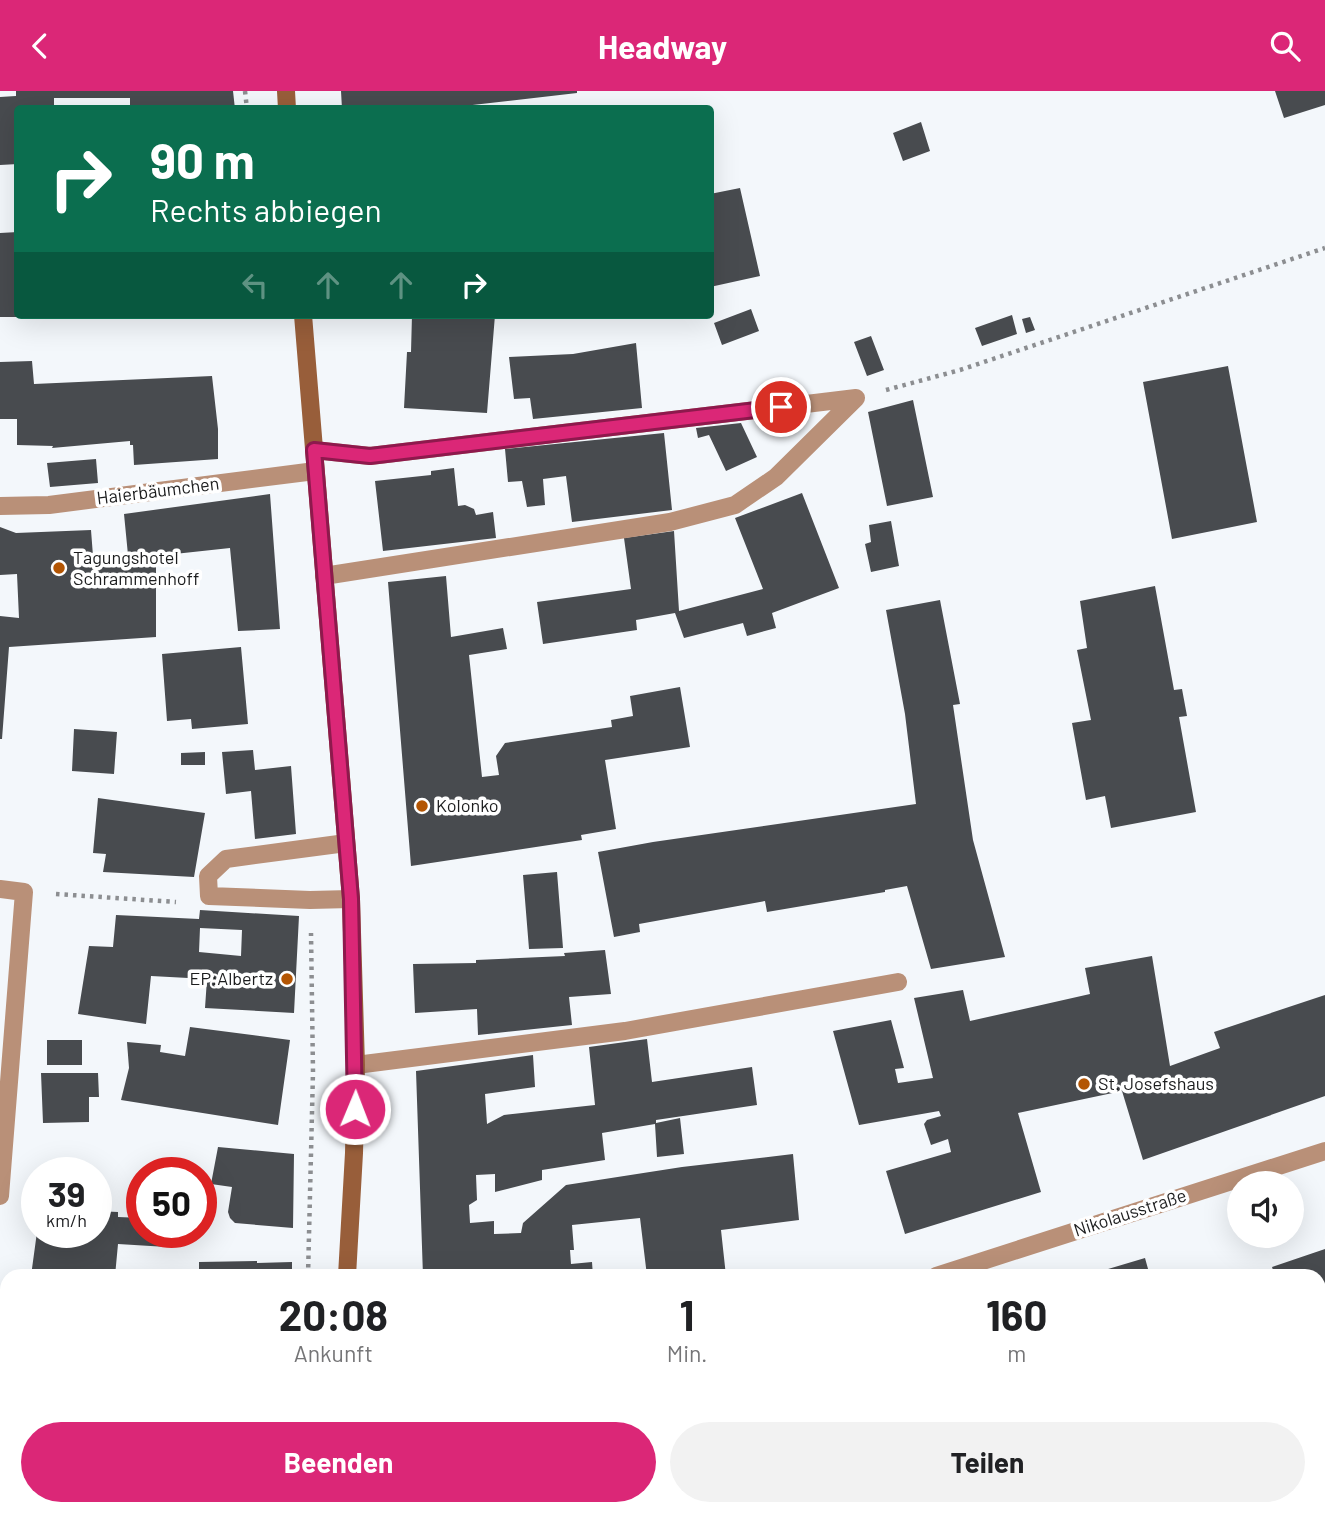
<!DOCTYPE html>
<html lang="de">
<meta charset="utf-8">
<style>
:root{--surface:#fff;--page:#f2f2f2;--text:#202124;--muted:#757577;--accent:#db2777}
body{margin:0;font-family:Barlow,sans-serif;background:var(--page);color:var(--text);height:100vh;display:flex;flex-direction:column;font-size:26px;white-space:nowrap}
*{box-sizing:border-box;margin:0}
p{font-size:23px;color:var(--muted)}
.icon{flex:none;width:38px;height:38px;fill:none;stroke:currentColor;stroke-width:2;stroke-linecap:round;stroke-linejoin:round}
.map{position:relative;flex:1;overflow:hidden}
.details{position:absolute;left:0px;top:1178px;width:1326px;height:247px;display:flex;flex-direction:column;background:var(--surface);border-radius:21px 21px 0 0;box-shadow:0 7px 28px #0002}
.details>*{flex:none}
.top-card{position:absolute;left:14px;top:14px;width:700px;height:214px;border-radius:7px;box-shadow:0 7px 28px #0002;background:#0b6e4f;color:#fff;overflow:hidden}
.tools{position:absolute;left:1227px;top:1080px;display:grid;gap:14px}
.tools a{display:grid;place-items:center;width:77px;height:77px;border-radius:50%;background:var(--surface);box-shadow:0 7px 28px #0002;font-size:35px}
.speed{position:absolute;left:21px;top:1066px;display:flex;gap:14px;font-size:35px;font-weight:700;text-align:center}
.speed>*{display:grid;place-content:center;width:91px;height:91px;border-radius:50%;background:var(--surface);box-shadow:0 7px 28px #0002;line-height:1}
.speed small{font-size:18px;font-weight:400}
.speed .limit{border:10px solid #d22;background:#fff;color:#111}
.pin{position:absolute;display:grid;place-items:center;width:60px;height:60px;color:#fff;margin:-30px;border:4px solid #fff;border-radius:50%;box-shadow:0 2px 7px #0007}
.me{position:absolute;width:77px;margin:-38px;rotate:1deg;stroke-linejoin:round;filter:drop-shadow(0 0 5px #0008)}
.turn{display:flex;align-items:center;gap:24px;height:147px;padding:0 21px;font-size:32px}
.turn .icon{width:91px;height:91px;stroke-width:2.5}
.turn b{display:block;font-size:49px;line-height:60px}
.lanes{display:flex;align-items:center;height:66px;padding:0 21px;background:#0003;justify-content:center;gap:35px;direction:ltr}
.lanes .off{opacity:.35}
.eta{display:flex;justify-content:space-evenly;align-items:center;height:119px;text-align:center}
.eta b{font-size:42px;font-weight:700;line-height:49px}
.cta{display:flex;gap:14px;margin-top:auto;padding:14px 21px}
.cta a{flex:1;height:80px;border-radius:42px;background:var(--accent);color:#fff;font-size:28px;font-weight:700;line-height:80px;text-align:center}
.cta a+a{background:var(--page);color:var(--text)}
header{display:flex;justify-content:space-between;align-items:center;height:91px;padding:0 21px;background:var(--accent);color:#fff;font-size:32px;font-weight:700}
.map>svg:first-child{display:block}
.building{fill:#484b4f;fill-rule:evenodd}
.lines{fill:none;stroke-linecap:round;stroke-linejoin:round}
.path{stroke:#8c8e91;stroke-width:4.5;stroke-dasharray:3.5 5;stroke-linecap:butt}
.service{stroke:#b99078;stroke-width:18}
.pedestrian{stroke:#b99078;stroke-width:18}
.minor{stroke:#b99078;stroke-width:18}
.secondary{stroke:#985e3a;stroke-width:18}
.route-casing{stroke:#8e194d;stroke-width:18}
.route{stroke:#db2777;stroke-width:12}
.poi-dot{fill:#b35503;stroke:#fff;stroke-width:2.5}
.labels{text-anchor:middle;stroke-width:7;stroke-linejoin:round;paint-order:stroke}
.street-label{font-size:18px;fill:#1b1c1d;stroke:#fff}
.poi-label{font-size:18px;fill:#1b1c1d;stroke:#fff;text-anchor:start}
</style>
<header><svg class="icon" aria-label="back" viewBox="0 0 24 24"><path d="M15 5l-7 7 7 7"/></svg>Headway<svg class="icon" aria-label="search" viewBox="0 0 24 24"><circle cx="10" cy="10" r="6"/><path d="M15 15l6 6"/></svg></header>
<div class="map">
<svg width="1325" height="1424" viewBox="0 0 1325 1424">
<rect width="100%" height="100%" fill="#f3f7fb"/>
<!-- building -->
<path class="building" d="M 16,0 L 233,0 L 235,18 L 130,18 L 130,7 L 54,7 L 54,18 L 18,18 L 18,73 L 0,74 L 0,6 L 16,5 Z
M 341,0 L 577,0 L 577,2 L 446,17 L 446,15 L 428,18 L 342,18 Z
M 1275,0 L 1325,0 L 1325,14 L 1284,27 Z
M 921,31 L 930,60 L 903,70 L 893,42 Z
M 740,97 L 760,185 L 710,196 L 710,103 Z
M 18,141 L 18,226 L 0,226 L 0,142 Z
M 751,218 L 759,240 L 722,254 L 714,232 Z
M 412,224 L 495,224 L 487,322 L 404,317 L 407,261 L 411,261 Z
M 1012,224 L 1017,243 L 982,255 L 975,237 Z
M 1030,226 L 1035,239 L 1026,242 L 1022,228 Z
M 871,245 L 884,279 L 867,285 L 854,251 Z
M 636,252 L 642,317 L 533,328 L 530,307 L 514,308 L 509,266 L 573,263 Z
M 32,270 L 34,293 L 212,285 L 218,338 L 218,368 L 134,374 L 133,354 L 130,354 L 130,350 L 52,357 L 53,355 L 17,354 L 17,328 L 0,328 L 0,271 Z
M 1228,275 L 1257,431 L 1172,448 L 1143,291 Z
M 913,309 L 933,406 L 887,415 L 868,321 Z
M 741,332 L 757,366 L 726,380 L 709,344 L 698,347 L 696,337 Z
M 664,342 L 672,419 L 572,431 L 566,385 L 543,388 L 545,414 L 527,416 L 522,390 L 508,391 L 505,358 Z
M 96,368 L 98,392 L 50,396 L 47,372 Z
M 454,377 L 458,415 L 465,414 L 474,418 L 476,424 L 493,421 L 496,447 L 383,460 L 375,390 L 431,384 L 431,380 Z
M 802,402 L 839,497 L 772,522 L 776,537 L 747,545 L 743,532 L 684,547 L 675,522 L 636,529 L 637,539 L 543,553 L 537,511 L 631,498 L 624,447 L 674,440 L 679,520 L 763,498 L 735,427 Z
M 270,403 L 280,538 L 238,540 L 230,457 L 156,465 L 156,546 L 9,556 L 2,648 L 0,648 L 0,525 L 19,527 L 17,483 L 0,484 L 0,436 L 16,442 L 91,439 L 93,465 L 128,464 L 124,423 Z
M 891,430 L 899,475 L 871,481 L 865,453 L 871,451 L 869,434 Z
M 446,485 L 451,546 L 503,537 L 507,558 L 469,564 L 482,686 L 499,684 L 496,665 L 505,652 L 612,636 L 611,629 L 633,625 L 630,605 L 680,596 L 690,656 L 605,669 L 616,738 L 581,744 L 582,749 L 411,775 L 388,491 Z
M 1155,495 L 1174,599 L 1182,598 L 1187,625 L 1179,626 L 1196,721 L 1111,737 L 1105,705 L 1086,709 L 1072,632 L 1091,629 L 1077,559 L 1087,557 L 1080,510 Z
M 940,509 L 960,613 L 953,614 L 973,749 L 1005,866 L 931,878 L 907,795 L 885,799 L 885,801 L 767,821 L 765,810 L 639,833 L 640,841 L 614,846 L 598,761 L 653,751 L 916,713 L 905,623 L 886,519 Z
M 241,556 L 248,633 L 192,638 L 191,628 L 167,630 L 162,563 Z
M 74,638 L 117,641 L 114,683 L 72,680 Z
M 253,659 L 255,679 L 291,675 L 296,743 L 255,748 L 251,700 L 226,703 L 222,661 Z
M 205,661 L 205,674 L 181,674 L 181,662 Z
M 98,707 L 205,722 L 194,786 L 103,781 L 106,763 L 93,762 Z
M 557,781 L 563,857 L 529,858 L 523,784 Z
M 200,819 L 299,825 L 294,922 L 205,917 L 207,888 L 151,885 L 146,933 L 78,923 L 89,855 L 113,856 L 116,824 L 199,828 ZM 200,837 L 242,839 L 241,865 L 199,861 Z
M 605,859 L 611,903 L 569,906 L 572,934 L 478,944 L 477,918 L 415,922 L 413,873 L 476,872 L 476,869 L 565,865 L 564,862 Z
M 1152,865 L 1170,975 L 1220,957 L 1214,941 L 1325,904 L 1325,1005 L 1143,1069 L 1122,1000 L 1018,1022 L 1041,1101 L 905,1143 L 886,1080 L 951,1061 L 948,1048 L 931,1054 L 924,1033 L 927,1029 L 941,1025 L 939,1020 L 859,1034 L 833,940 L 891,929 L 904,977 L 895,978 L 898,992 L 933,987 L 914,907 L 963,899 L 970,930 L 1090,903 L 1085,877 Z
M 190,936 L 290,949 L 278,1034 L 121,1009 L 129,977 L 127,951 L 161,954 L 160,961 L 185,965 Z
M 647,948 L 652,991 L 752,976 L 757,1014 L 656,1029 L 656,1032 L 680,1027 L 684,1063 L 657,1066 L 655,1033 L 602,1042 L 605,1069 L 542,1079 L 542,1089 L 495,1101 L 495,1083 L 476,1084 L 477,1109 L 469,1114 L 470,1132 L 494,1130 L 494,1143 L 521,1142 L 523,1132 L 566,1094 L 682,1076 L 793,1063 L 799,1129 L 721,1139 L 726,1185 L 647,1185 L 640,1127 L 572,1134 L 574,1159 L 570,1159 L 571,1173 L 592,1171 L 593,1185 L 423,1185 L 416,980 L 533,964 L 535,996 L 485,1003 L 487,1033 L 504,1024 L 595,1014 L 589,956 Z
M 47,949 L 82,949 L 82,974 L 47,974 Z
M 41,982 L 98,982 L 99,1006 L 89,1006 L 89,1031 L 43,1032 Z
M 218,1056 L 294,1063 L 293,1137 L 235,1132 L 230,1127 L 228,1121 L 232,1096 L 211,1093 Z
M 96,1120 L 118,1121 L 118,1126 L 142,1127 L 142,1141 L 168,1141 L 167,1156 L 118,1153 L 115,1185 L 31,1185 L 37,1141 L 96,1141 Z
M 1325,1158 L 1325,1270 L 1320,1256 L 1320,1185 L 1275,1185 L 1272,1176 Z
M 1145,1167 L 1150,1185 L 1088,1185 L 1088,1184 Z
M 257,1170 L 257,1172 L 292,1171 L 292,1185 L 199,1185 L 199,1171 Z
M 1325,1279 L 1325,1309 L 1320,1310 L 1320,1280 Z
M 0,1283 L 7,1283 L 7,1327 L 5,1327 L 3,1362 L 0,1362 Z
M 51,1418 L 272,1418 L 270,1424 L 186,1424 L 166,1420 L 165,1424 L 111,1424 L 111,1421 L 51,1421 Z
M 350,1418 L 505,1418 L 506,1424 L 348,1424 Z
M 556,1418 L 696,1418 L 696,1424 L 557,1424 Z
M 1199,1418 L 1285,1418 L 1285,1421 L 1273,1424 L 1185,1424 L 1184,1421 Z"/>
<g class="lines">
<!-- path -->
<path class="path" d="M 245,0 L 247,18
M 886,299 L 960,279 L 1325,157
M 56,803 L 176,811
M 308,1185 L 313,981 L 311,842"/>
<!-- service -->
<path class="service" d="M 314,359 L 370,365 L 856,307
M 324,485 L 670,431 L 735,414 L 776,386 L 856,307
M 346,752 L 226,768 L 208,785 L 209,805 L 310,809 L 351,808
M 356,974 L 625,940 L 898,891
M 514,1418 L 514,1424
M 715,1418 L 716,1424"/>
<!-- pedestrian -->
<path class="pedestrian" d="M 0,415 L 49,414 L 315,380"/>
<!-- minor -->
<path class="minor" d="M 0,798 L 24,801 L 0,1105
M 936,1185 L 1325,1060
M 0,1247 L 7,1259
M 799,1424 L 857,1418 L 870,1424"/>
<!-- secondary -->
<path class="secondary" d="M 286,0 L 287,18
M 303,224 L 351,808 L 356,974 L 354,1062 L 347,1185
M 305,1424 L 307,1418"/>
</g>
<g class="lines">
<!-- route casing -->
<g class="route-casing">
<path id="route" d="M 355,1018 L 351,808 L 314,359 L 370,365 L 781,316"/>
</g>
<!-- route -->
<use href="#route" class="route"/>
</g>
<!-- markers -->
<g class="poi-dot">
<circle cx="59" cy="477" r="7"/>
<circle cx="422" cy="715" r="7"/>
<circle cx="287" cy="888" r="7"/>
<circle cx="1084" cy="993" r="7"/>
</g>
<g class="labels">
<!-- street labels -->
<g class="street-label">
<text transform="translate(158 400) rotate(-7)" y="6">Haierbäumchen</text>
<text transform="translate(1130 1122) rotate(-18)" y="6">Nikolausstraße</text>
</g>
<!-- poi labels -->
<g class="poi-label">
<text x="73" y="473">Tagungshotel<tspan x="73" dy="21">Schrammenhoff</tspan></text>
<text x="436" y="721">Kolonko</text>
<text x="273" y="894" text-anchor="end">EP:Albertz</text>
<text x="1098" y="999">St. Josefshaus</text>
</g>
</g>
</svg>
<div class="tools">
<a><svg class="icon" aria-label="sound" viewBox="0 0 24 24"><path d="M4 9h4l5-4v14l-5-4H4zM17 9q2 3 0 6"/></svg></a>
</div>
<div class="speed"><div>39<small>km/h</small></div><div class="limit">50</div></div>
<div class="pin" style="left:781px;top:316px;background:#d93025"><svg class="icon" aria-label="arrive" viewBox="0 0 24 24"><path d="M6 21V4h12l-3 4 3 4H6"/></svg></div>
<svg class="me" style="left:355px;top:1018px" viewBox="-20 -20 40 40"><circle r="17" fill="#db2777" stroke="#fff" stroke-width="3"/><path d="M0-11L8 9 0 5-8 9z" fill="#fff"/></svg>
<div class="top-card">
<div class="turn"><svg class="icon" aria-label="right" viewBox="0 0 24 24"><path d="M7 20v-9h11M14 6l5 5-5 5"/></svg><div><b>90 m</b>Rechts abbiegen</div></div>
<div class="lanes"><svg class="icon off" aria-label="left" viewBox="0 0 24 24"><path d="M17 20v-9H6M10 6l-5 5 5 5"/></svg><svg class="icon off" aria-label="ahead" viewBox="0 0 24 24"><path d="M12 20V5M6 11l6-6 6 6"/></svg><svg class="icon off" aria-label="ahead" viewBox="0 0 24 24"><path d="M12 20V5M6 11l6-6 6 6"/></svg><svg class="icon" aria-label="right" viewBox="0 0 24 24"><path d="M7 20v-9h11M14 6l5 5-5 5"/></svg></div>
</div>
<section class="details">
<div class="eta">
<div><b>20:08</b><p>Ankunft</p></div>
<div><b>1</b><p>Min.</p></div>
<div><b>160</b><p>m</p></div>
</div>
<div class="cta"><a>Beenden</a><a>Teilen</a></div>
</section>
</div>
